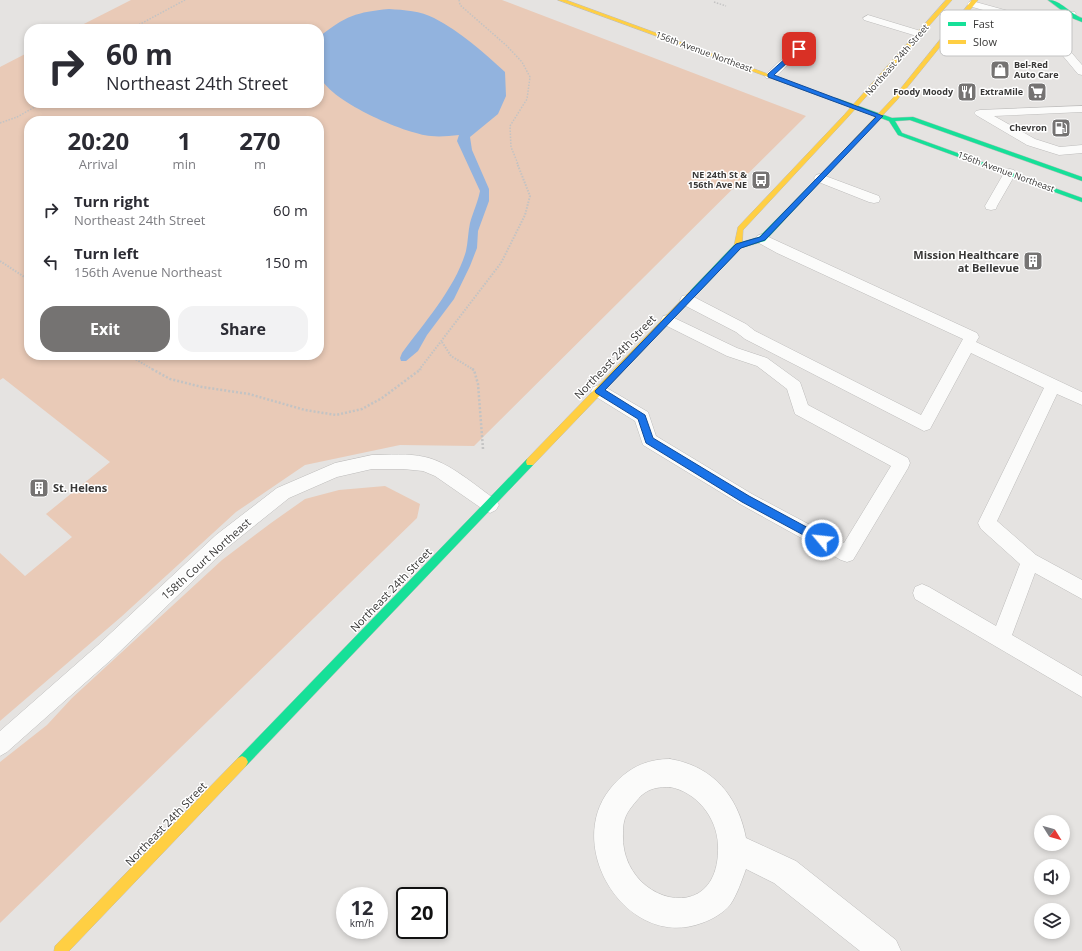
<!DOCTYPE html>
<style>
:root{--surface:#fff;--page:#f2f2f3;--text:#2b2b33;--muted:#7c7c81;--accent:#757372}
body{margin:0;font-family:"Open Sans",sans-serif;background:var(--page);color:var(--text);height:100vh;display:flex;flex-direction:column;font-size:15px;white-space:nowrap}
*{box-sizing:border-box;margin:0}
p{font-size:13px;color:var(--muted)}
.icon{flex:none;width:22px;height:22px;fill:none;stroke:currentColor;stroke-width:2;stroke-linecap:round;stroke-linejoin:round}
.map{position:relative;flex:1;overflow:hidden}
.details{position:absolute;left:24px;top:116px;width:300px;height:244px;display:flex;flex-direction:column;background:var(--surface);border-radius:16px;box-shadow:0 2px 6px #0003}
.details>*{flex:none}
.top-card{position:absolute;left:24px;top:24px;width:300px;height:84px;border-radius:16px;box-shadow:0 2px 6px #0003;background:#fff;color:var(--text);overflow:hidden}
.needle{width:26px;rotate:127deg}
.controls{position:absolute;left:1034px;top:815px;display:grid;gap:8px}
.controls a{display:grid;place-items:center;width:36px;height:36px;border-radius:50%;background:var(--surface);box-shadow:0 2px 6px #0003;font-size:20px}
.speed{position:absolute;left:336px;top:887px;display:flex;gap:8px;font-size:20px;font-weight:700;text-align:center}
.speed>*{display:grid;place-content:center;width:52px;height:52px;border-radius:50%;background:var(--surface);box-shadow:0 2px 6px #0003;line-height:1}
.speed small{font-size:10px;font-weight:400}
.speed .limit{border:2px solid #111;border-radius:6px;background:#fff;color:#111}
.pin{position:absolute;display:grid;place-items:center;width:34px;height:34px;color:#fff;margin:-17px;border-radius:8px;box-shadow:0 2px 6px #0006}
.me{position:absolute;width:44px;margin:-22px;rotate:298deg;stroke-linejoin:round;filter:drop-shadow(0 0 3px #0008)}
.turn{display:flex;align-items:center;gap:14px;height:84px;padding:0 16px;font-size:18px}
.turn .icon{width:52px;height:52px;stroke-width:2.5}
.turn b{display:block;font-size:28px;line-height:34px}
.eta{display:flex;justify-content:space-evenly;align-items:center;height:68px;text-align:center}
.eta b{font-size:24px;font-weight:700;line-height:28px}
.primary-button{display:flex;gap:8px;margin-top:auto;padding:8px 16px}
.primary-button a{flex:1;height:46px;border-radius:16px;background:var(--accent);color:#fff;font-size:16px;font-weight:700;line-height:46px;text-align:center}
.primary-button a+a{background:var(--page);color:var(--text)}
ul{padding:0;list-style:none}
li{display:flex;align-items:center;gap:12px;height:52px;padding:0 16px}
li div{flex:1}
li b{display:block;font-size:15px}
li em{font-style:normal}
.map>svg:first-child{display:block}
.green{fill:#e9cab7;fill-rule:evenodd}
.water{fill:#92b3de}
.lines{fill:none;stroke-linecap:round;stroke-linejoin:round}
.lane-casing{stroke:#bdbcbb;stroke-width:1}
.street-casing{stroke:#bdbcbb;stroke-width:1}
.fast-casing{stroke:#bdbcbb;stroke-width:1}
.slow-casing{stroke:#bdbcbb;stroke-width:1}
.path-far2{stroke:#c3c3c3;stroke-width:1.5;stroke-dasharray:1.5 1.5;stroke-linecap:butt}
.path-far1{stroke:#c3c3c3;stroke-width:2;stroke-dasharray:1.5 1.5;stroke-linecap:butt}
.path{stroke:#c3c3c3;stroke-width:2.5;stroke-dasharray:2 2;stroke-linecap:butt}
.lane{fill:#fbfbfa;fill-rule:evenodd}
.street{fill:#fbfbfa;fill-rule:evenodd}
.fast{fill:#16e098;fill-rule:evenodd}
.slow{fill:#ffcf43;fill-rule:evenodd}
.route{fill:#1a73e8;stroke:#114b97}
.labels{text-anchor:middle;stroke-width:3;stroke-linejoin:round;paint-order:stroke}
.far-street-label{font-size:9px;fill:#383736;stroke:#fff}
.far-poi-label{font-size:9px;font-weight:bold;fill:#383736;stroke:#fff;text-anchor:end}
.poi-label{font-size:11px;font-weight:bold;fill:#383736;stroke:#fff;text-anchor:end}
.street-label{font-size:11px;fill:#383736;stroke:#fff}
.key{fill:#fff;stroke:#c3c3c3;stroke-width:1}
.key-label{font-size:11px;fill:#383736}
</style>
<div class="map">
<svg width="1082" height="951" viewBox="0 0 1082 951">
<rect width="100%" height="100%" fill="#e5e3e1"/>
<!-- green -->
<path class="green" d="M 131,0 L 502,0 L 806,116 L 474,446 L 400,445 L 305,465 L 236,512 L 121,617 L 0,721 L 0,553 L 25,576 L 72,537 L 46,514 L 110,462 L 3,378 L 0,380 L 0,67 L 29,52 L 29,103 L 319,103 L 319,29 L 74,29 ZM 29,121 L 319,121 L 319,355 L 29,355 Z
M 385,486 L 420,504 L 417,518 L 0,923 L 0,762 L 47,725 L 72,698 L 222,560 L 271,523 L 305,499 L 339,490 Z"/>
<!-- water -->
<path class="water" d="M 389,9 C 404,10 421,11 434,18 C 461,32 483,52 505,72 L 506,96 L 498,114 L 470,137 L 472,150 L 489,189 L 489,201 L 478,231 L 477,248 L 470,266 L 454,299 L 427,335 L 418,351 L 406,361 L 401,361 L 400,358 L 402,353 C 424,323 456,287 466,251 C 468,242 468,232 470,223 C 473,212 478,202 480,191 L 457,141 L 459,135 C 449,136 440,137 431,136 C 405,134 326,100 319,74 C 317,65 319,47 319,37 C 345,16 357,12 389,9 Z"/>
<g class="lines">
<!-- lane casing -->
<g class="lane-casing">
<path id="lane" d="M 972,1 L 1012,12 L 1036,14 L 1075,12 L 1076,14 L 1071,17 L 1043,19 L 1082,65 L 1082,75 L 1078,74 L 1033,20 L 1011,18 L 969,6 L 967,4 L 969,2 Z
M 868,15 L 924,32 L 925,34 L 920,37 L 864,20 L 863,18 Z
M 948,31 L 996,46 L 997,48 L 992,51 L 944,36 L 943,34 Z
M 799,46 L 803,47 L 804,49 L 803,51 L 774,78 L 766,78 L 765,76 L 766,74 L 795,47 Z
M 1082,106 L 1082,112 L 994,116 L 1035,139 L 1060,147 L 1082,145 L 1082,153 L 1059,155 L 1027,145 L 976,115 L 974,113 L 976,111 L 980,110 Z
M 1010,169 L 1014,170 L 1016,173 L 997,206 L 996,209 L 991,210 L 986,209 L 985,206 L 1004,173 L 1006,170 Z
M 820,174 L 879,196 L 880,199 L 879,202 L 874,203 L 869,202 L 816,181 L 814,178 L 816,175 Z
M 762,234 L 977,333 L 979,337 L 976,342 L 1082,392 L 1082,405 L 1057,394 L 997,521 L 1036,555 L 1082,580 L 1082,599 L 1035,573 L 1012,635 L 1082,676 L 1082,697 L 915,599 L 913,593 L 915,587 L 922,584 L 929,587 L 996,626 L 1020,564 L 981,529 L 978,523 L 1044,388 L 971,353 L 930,429 L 924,431 L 745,339 L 736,332 L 682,304 L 680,300 L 682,296 L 687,295 L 692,296 L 746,324 L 755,331 L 921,415 L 963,339 L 777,253 L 757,242 L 755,239 L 757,236 Z
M 668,315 L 737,348 L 767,358 L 800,382 L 808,405 L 908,458 L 910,463 L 908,468 L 853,560 L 847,562 L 841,560 L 740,504 L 643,445 L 635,421 L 593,395 L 591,391 L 593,387 L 599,385 L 605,387 L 648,412 L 656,436 L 752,494 L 844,543 L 891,466 L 795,414 L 787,389 L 757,366 L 727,356 L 663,324 L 661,320 L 663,316 Z
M 372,455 C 389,455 408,453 425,457 C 449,462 476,486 496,500 L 499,505 L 496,510 L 490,513 L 484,510 L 435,476 L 423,471 L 403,469 L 372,469 L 337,477 L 289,498 L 228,547 L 112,659 L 7,752 L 0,756 L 0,731 L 98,645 L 216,535 L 277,488 L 335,463 Z"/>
</g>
<!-- street casing -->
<g class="street-casing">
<path id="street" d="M 670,759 C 713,766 738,796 746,838 L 796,861 L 896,940 L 901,951 L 860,951 L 774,883 L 746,869 C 742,880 737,895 730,905 C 723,913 713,919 702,923 C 628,951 563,848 610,789 C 626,769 645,759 670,759 ZM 670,787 C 697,792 717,818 718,845 C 721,930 620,903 623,834 C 623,824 624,817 630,809 C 643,792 648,787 670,787 Z"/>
</g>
<!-- fast casing -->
<g class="fast-casing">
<path id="fast" d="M 1048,0 C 1061,0 1070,14 1082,18 L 1082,22 L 1072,18 Z
M 836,98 L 892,118 L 913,117 L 1082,177 L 1082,181 L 910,120 L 895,121 L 902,133 L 1082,198 L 1082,202 L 898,135 L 889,121 L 834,101 L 833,100 Z
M 832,164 L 835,166 L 834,167 L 765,241 L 741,248 L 696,295 L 690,295 L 690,291 L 735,244 L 759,237 L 830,165 Z
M 530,458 L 533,459 L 534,462 L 533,465 L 246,766 L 242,768 L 238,766 L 236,762 L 238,758 L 527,459 Z"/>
</g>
<!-- slow casing -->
<g class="slow-casing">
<path id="slow" d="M 558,0 L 566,0 L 839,100 L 834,101 Z
M 946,0 L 952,0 L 848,117 L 743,230 L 742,246 L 741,248 L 735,248 L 734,246 L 738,227 L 844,115 Z
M 972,0 L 978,0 L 897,100 L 834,167 L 830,167 L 830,165 L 893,98 Z
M 693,290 L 697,293 L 696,295 L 533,465 L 527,465 L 526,462 L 527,459 L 690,291 Z
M 242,756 L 246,758 L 248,762 L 246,766 L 69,951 L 54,951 L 55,946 L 238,758 Z"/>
</g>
<!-- path-far2 -->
<path class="path-far2" d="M 459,0 L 460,5 L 507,46 L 522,62 L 530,77 L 527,99 L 510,126 L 511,147 L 518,164
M 714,2 L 726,6
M 131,29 L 185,0
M 0,123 L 17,117 L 42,103"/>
<!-- path-far1 -->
<path class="path-far1" d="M 0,261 L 29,280
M 442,342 L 451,356 L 474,370
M 128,355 L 154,370
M 419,370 L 501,263 L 525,215 L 530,196 L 517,163"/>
<!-- path -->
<path class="path" d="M 152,369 L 170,379 L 202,387 L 249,394 L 305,410 L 336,415 L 362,409 L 382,398 L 421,369
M 472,369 L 474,370 L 478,384 L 483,449"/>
<!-- lane -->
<use href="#lane" class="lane"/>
<!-- street -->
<use href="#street" class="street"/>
<!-- fast -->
<use href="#fast" class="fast"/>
<!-- slow -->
<use href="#slow" class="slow"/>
</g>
<!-- route -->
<path class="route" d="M 797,48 L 802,49 L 774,75 L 883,116 L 765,240 L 741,248 L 605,390 L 645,415 L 653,438 L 749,496 L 825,537 L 827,540 L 825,543 L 822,545 L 742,502 L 646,443 L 638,419 L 596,393 L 595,391 L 736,244 L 760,237 L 876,117 L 768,77 L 768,74 Z"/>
<!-- icons -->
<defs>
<g id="shop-square" transform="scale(1)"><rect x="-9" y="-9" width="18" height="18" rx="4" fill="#757372" stroke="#fff"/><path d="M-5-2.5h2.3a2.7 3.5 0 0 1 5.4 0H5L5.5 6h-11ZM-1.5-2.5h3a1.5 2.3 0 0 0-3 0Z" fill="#fff"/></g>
<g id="restaurant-square" transform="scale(1)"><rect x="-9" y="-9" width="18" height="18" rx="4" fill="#757372" stroke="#fff"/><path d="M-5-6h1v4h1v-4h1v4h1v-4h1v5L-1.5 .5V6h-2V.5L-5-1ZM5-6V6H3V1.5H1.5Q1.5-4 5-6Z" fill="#fff"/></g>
<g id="supermarket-square" transform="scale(1)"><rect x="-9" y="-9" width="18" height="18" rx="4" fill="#757372" stroke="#fff"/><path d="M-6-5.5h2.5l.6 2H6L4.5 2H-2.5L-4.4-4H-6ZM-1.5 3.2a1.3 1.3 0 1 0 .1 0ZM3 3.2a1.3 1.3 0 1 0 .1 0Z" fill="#fff"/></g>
<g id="fuel-square" transform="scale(1)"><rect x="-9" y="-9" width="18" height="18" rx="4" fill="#757372" stroke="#fff"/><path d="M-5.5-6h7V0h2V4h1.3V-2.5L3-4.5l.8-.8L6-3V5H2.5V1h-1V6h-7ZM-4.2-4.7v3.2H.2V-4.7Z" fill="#fff"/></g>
<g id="bus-square" transform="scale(1)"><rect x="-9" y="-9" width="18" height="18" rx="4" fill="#757372" stroke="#fff"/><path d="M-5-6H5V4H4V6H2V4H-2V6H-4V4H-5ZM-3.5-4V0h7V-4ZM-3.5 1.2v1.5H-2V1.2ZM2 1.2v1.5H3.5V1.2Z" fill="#fff"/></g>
<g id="building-square" transform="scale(1)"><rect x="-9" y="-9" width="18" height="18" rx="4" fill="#757372" stroke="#fff"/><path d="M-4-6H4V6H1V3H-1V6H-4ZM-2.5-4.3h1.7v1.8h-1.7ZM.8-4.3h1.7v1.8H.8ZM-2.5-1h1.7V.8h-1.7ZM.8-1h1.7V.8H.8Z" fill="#fff"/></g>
</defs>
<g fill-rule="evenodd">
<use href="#shop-square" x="1000" y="70"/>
<use href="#restaurant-square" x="967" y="92"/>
<use href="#supermarket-square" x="1037" y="92"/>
<use href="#fuel-square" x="1061" y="128"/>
<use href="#bus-square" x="761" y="180"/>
<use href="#building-square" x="1033" y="261"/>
<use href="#building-square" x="39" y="488"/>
</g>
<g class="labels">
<!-- far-street labels -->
<g class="far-street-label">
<text transform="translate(704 52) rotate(20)" y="3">156th Avenue Northeast</text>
<text transform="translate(897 60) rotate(-49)" y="3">Northeast 24th Street</text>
<text transform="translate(1006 172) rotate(20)" y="3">156th Avenue Northeast</text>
</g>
<!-- far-poi labels -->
<g class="far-poi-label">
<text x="1014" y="68" text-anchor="start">Bel-Red<tspan x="1014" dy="10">Auto Care</tspan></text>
<text x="953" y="95">Foody Moody</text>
<text x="1023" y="95">ExtraMile</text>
<text x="1047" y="131">Chevron</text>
<text x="747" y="178">NE 24th St &amp;<tspan x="747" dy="10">156th Ave NE</tspan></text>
</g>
<!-- poi labels -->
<g class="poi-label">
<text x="1019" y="259">Mission Healthcare<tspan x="1019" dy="13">at Bellevue</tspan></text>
<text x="53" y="492" text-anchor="start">St. Helens</text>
</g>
<!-- street labels -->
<g class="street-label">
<text transform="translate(615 357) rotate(-46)" y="4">Northeast 24th Street</text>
<text transform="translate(206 559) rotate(-42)" y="4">158th Court Northeast</text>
<text transform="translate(391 590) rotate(-46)" y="4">Northeast 24th Street</text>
<text transform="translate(166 824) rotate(-46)" y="4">Northeast 24th Street</text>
</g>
</g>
<!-- legend -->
<rect x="940" y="10" width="132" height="46" rx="6" class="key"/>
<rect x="948" y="22" width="18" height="4" fill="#16e098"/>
<rect x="948" y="40" width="18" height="4" fill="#ffcf43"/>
<g class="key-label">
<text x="973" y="28">Fast</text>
<text x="973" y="46">Slow</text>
</g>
</svg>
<div class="controls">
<a><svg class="needle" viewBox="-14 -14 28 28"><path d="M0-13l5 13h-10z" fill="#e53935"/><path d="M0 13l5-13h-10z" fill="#7c7c81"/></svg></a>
<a><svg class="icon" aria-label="sound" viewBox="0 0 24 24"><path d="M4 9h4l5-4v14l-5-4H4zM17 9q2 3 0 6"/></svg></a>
<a><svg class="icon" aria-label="layers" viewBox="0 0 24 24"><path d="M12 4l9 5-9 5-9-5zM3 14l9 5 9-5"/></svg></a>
</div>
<div class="speed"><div>12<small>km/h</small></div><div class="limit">20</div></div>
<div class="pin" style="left:799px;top:49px;background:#d93025"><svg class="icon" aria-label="arrive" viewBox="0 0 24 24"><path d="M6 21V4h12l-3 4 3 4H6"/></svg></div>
<svg class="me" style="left:822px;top:540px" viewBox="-20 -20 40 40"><circle r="17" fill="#1a73e8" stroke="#fff" stroke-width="3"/><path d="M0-11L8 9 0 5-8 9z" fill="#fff"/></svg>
<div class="top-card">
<div class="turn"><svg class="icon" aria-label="right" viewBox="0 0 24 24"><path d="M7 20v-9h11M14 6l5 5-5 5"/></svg><div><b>60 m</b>Northeast 24th Street</div></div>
</div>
<section class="details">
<div class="eta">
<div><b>20:20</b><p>Arrival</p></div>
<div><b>1</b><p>min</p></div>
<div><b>270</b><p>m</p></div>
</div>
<ul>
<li><svg class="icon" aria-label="right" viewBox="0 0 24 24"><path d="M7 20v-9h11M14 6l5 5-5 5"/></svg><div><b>Turn right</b><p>Northeast 24th Street</p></div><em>60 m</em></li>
<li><svg class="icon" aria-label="left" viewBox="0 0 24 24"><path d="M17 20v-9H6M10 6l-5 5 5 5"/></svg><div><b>Turn left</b><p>156th Avenue Northeast</p></div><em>150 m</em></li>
</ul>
<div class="primary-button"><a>Exit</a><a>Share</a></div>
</section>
</div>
